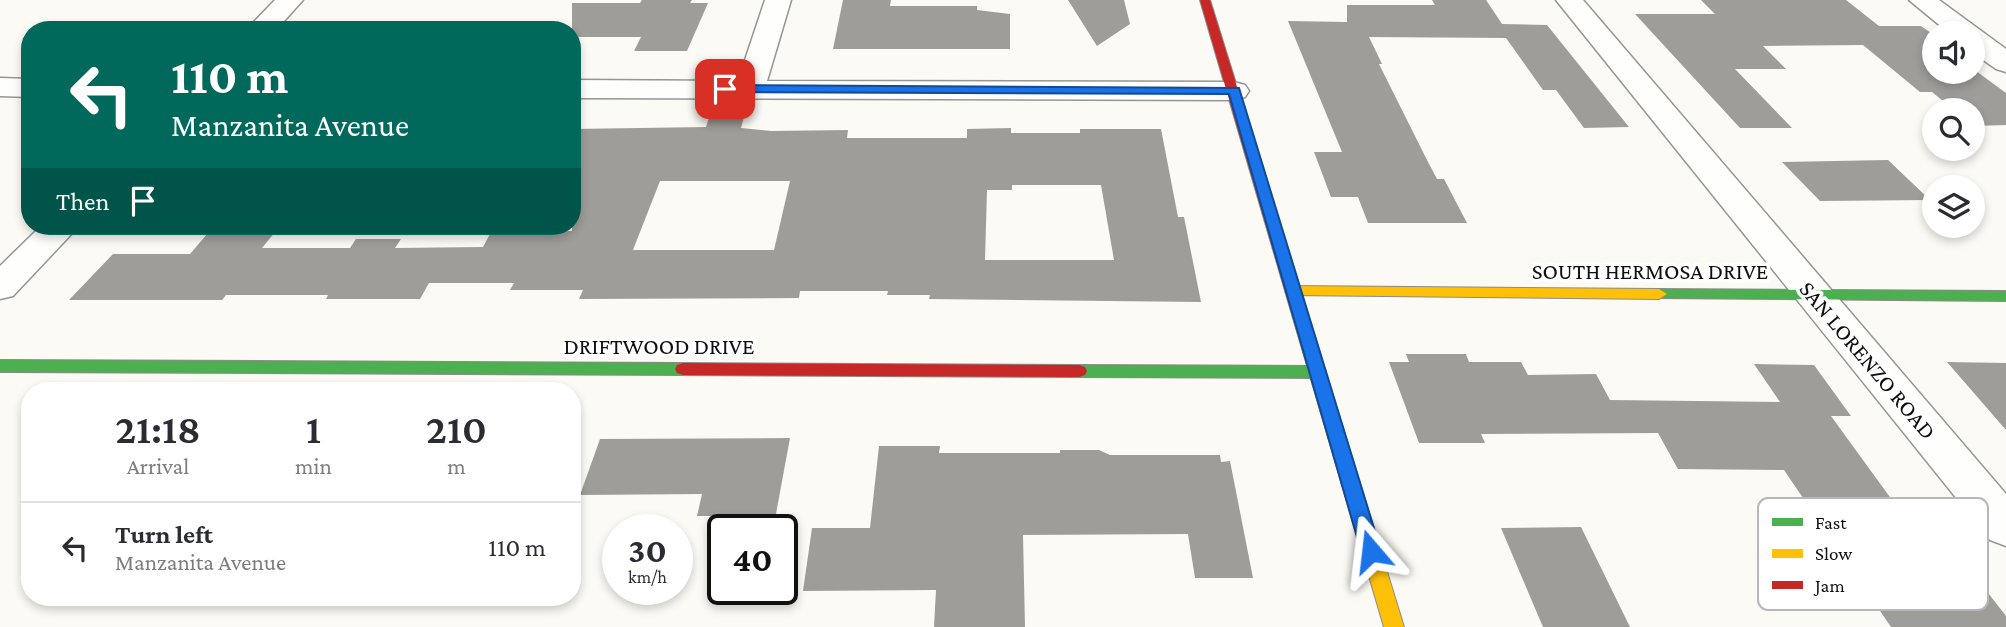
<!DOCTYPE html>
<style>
:root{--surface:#fff;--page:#f7f7f7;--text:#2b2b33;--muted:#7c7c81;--line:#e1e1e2}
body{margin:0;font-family:"Crimson Pro",serif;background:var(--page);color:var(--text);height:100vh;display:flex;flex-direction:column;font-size:26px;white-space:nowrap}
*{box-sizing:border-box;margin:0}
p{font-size:23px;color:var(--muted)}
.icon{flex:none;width:38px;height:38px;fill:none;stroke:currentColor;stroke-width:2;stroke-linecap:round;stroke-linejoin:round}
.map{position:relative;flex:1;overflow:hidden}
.sheet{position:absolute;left:21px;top:382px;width:560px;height:224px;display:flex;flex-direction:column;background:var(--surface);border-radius:28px;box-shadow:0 4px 10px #0003}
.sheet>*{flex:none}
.top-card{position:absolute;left:21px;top:21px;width:560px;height:214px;border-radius:28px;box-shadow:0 4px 10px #0003;background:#00695c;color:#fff;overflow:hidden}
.tools{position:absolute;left:1922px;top:21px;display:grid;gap:14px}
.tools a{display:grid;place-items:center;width:63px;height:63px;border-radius:50%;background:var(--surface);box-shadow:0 4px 10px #0003;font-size:35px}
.speed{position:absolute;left:602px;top:514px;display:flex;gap:14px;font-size:35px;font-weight:700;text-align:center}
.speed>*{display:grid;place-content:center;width:91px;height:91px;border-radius:50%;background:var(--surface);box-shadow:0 4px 10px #0003;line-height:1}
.speed small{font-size:18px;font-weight:400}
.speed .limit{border:4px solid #111;border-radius:10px;background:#fff;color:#111}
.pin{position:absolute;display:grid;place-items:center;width:60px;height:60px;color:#fff;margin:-30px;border-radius:14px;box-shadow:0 4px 10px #0006}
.me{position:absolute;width:77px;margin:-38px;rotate:343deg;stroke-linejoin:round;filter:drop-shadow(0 0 5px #0008)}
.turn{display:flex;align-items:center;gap:24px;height:147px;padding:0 35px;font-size:32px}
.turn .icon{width:91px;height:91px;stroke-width:2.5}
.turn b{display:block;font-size:49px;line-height:60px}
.then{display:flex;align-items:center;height:66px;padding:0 35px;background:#0003;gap:14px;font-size:26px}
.eta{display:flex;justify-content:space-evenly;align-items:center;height:119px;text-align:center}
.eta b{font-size:42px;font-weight:600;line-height:49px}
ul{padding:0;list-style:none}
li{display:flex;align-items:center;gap:21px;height:91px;padding:0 35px;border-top:2px solid var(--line)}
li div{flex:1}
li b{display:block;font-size:26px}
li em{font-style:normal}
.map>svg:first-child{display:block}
.building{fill:#9f9d99;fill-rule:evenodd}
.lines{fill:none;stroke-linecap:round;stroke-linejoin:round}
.street-casing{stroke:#959592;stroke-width:3}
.fast-casing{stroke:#8c8b89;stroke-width:2}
.slow-casing{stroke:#8c8b89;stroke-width:2}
.jam-casing{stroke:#8c8b89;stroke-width:2}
.street{fill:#fefefd;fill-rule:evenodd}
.fast{fill:#4caf50;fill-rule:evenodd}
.slow{fill:#ffc107;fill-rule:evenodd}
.jam{fill:#c62828;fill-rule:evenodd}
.route{fill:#1a73e8;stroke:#114b97;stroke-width:2}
.labels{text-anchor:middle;stroke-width:7;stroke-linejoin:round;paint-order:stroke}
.street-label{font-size:23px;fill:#0f0f0f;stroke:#fff}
.key{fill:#fff;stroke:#b7b7b7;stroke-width:2}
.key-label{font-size:19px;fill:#0f0f0f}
</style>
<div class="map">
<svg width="2006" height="627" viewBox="0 0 2006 627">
<rect width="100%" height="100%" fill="#fbfaf4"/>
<!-- building -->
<path class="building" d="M 642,0 L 692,0 L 690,3 L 708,3 L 687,51 L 634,51 L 641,37 L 572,37 L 572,3 L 640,3 Z
M 843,0 L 891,0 L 890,6 L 977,6 L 977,10 L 1010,14 L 1010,49 L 833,49 Z
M 1068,0 L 1124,0 L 1130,24 L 1097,46 Z
M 1432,0 L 1486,0 L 1502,24 L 1547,25 L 1629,127 L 1584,128 L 1556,90 L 1543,90 L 1506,38 L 1369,37 L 1382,64 L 1379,64 L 1427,160 L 1437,179 L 1444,179 L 1467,223 L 1368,223 L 1358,197 L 1331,197 L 1314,152 L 1342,152 L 1288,21 L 1347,22 L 1347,5 L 1435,5 Z
M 1701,0 L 1846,0 L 1879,26 L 1921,26 L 1934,35 L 1934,72 L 1972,72 L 1972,68 L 2006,93 L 2006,125 L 1973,126 L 1972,110 L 1954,110 L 1932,92 L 1920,92 L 1863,45 L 1763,46 L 1786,69 L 1735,69 L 1792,128 L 1740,128 L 1635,14 L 1715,14 Z
M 746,110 L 741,128 L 771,131 L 848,130 L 847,138 L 967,138 L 967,129 L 1011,128 L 1011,133 L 1080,133 L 1080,129 L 1161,129 L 1178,217 L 1184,217 L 1201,302 L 929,299 L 930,295 L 887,295 L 888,291 L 800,291 L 799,298 L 579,299 L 583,290 L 510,290 L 514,283 L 429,283 L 420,299 L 326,299 L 328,295 L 226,295 L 222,300 L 69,300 L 113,254 L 190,254 L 214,226 L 280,226 L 262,248 L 350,248 L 356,239 L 401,239 L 395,248 L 483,247 L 491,232 L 572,231 L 572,129 L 706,127 L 711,111 ZM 660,181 L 790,181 L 774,250 L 633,250 ZM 1012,185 L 1101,185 L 1114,260 L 985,260 L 987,190 L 1012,190 Z
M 1888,160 L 1930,200 L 1820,201 L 1782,162 Z
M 1406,354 L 1466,354 L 1469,362 L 1521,362 L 1528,375 L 1596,374 L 1610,400 L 1780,402 L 1754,364 L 1814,365 L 1851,416 L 1831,416 L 1908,522 L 1933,522 L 2006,616 L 2006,627 L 1891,627 L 1784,470 L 1678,469 L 1658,433 L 1481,434 L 1485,443 L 1419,443 L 1389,362 L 1409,362 Z
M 1947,362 L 2006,363 L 2006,430 Z
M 790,438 L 773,530 L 717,530 L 721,516 L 697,516 L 702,494 L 580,495 L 600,439 Z
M 879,446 L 940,446 L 939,453 L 1060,453 L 1060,450 L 1099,450 L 1110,455 L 1220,455 L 1221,462 L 1230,461 L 1253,578 L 1195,578 L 1188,534 L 1023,535 L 1025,627 L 934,627 L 936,590 L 803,591 L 812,528 L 870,528 Z
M 1581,527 L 1630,627 L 1543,627 L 1501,528 Z"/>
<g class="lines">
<!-- street casing -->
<g class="street-casing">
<path id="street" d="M 275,0 L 303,0 L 276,30 L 246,30 Z
M 765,0 L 791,0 L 767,81 L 1234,82 L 1245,85 L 1249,91 L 1245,97 L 1234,100 L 572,98 L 572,80 L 738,81 Z
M 1556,0 L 1583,0 L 2006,494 L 2006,546 L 1990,540 Z
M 1909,0 L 1939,0 L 2006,49 L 2006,72 L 1996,69 L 1972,52 L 1972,33 L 1949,33 Z
M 0,78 L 30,79 L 30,97 L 0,96 Z
M 41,226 L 79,226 L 13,296 L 0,299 L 0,266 Z"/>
</g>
<!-- fast casing -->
<g class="fast-casing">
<path id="fast" d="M 1659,289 L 2006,291 L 2006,301 L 1654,298 L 1651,294 L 1654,290 Z
M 0,360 L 683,363 L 689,365 L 691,369 L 689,373 L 683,375 L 0,372 Z
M 1079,365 L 1318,366 L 1324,368 L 1326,372 L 1324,376 L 1318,378 L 1079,377 L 1073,375 L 1071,371 L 1073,367 Z"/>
</g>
<!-- slow casing -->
<g class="slow-casing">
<path id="slow" d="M 1293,286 L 1659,289 L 1667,294 L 1659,299 L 1288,295 L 1285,291 L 1288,287 Z
M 1301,313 L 1309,318 L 1404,627 L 1384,627 L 1293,318 Z"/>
</g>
<!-- jam casing -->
<g class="jam-casing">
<path id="jam" d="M 1200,0 L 1210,0 L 1309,318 L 1307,322 L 1301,323 L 1293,318 Z
M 683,363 L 1079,365 L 1085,367 L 1087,371 L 1085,375 L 1079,377 L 683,375 L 677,373 L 675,369 L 677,365 Z"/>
</g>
<!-- street -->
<use href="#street" class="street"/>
<!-- fast -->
<use href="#fast" class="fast"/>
<!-- slow -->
<use href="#slow" class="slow"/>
<!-- jam -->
<use href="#jam" class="jam"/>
</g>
<!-- route -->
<path class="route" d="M 725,85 L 1239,88 L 1381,551 L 1378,556 L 1371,559 L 1364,556 L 1361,551 L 1229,94 L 720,92 L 719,89 Z"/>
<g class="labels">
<!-- street labels -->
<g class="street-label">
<text x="1650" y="279">SOUTH HERMOSA DRIVE</text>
<text x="659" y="354">DRIFTWOOD DRIVE</text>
<text transform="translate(1868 360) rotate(50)" y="8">SAN LORENZO ROAD</text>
</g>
</g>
<!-- legend -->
<rect x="1758" y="498" width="230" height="112" rx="10" class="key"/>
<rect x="1772" y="518" width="31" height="8" fill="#4caf50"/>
<rect x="1772" y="549" width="31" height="9" fill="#ffc107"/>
<rect x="1772" y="581" width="31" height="8" fill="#c62828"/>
<g class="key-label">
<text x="1815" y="529">Fast</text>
<text x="1815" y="560">Slow</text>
<text x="1815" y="592">Jam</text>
</g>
</svg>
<div class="tools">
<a><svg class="icon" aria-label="sound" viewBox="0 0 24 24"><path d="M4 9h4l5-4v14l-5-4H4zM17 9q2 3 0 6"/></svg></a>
<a><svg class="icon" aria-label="search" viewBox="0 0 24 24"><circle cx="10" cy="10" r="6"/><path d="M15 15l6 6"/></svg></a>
<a><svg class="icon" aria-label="layers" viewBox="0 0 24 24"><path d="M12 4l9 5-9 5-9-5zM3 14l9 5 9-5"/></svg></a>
</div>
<div class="speed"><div>30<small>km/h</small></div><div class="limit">40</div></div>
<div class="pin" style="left:725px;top:89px;background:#d93025"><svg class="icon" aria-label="arrive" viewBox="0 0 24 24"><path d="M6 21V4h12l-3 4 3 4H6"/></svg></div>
<svg class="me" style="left:1371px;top:551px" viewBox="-20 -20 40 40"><path d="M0-17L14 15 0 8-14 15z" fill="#1a73e8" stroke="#fff" stroke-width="4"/></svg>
<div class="top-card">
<div class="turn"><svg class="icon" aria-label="left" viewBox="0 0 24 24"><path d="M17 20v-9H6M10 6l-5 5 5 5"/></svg><div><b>110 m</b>Manzanita Avenue</div></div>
<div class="then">Then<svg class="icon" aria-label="arrive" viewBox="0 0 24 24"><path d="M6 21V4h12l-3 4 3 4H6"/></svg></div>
</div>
<section class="sheet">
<div class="eta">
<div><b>21:18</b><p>Arrival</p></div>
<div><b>1</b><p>min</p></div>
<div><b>210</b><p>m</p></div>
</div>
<ul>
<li><svg class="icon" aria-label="left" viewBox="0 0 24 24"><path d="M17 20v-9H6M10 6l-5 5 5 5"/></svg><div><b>Turn left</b><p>Manzanita Avenue</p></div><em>110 m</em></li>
</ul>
</section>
</div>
